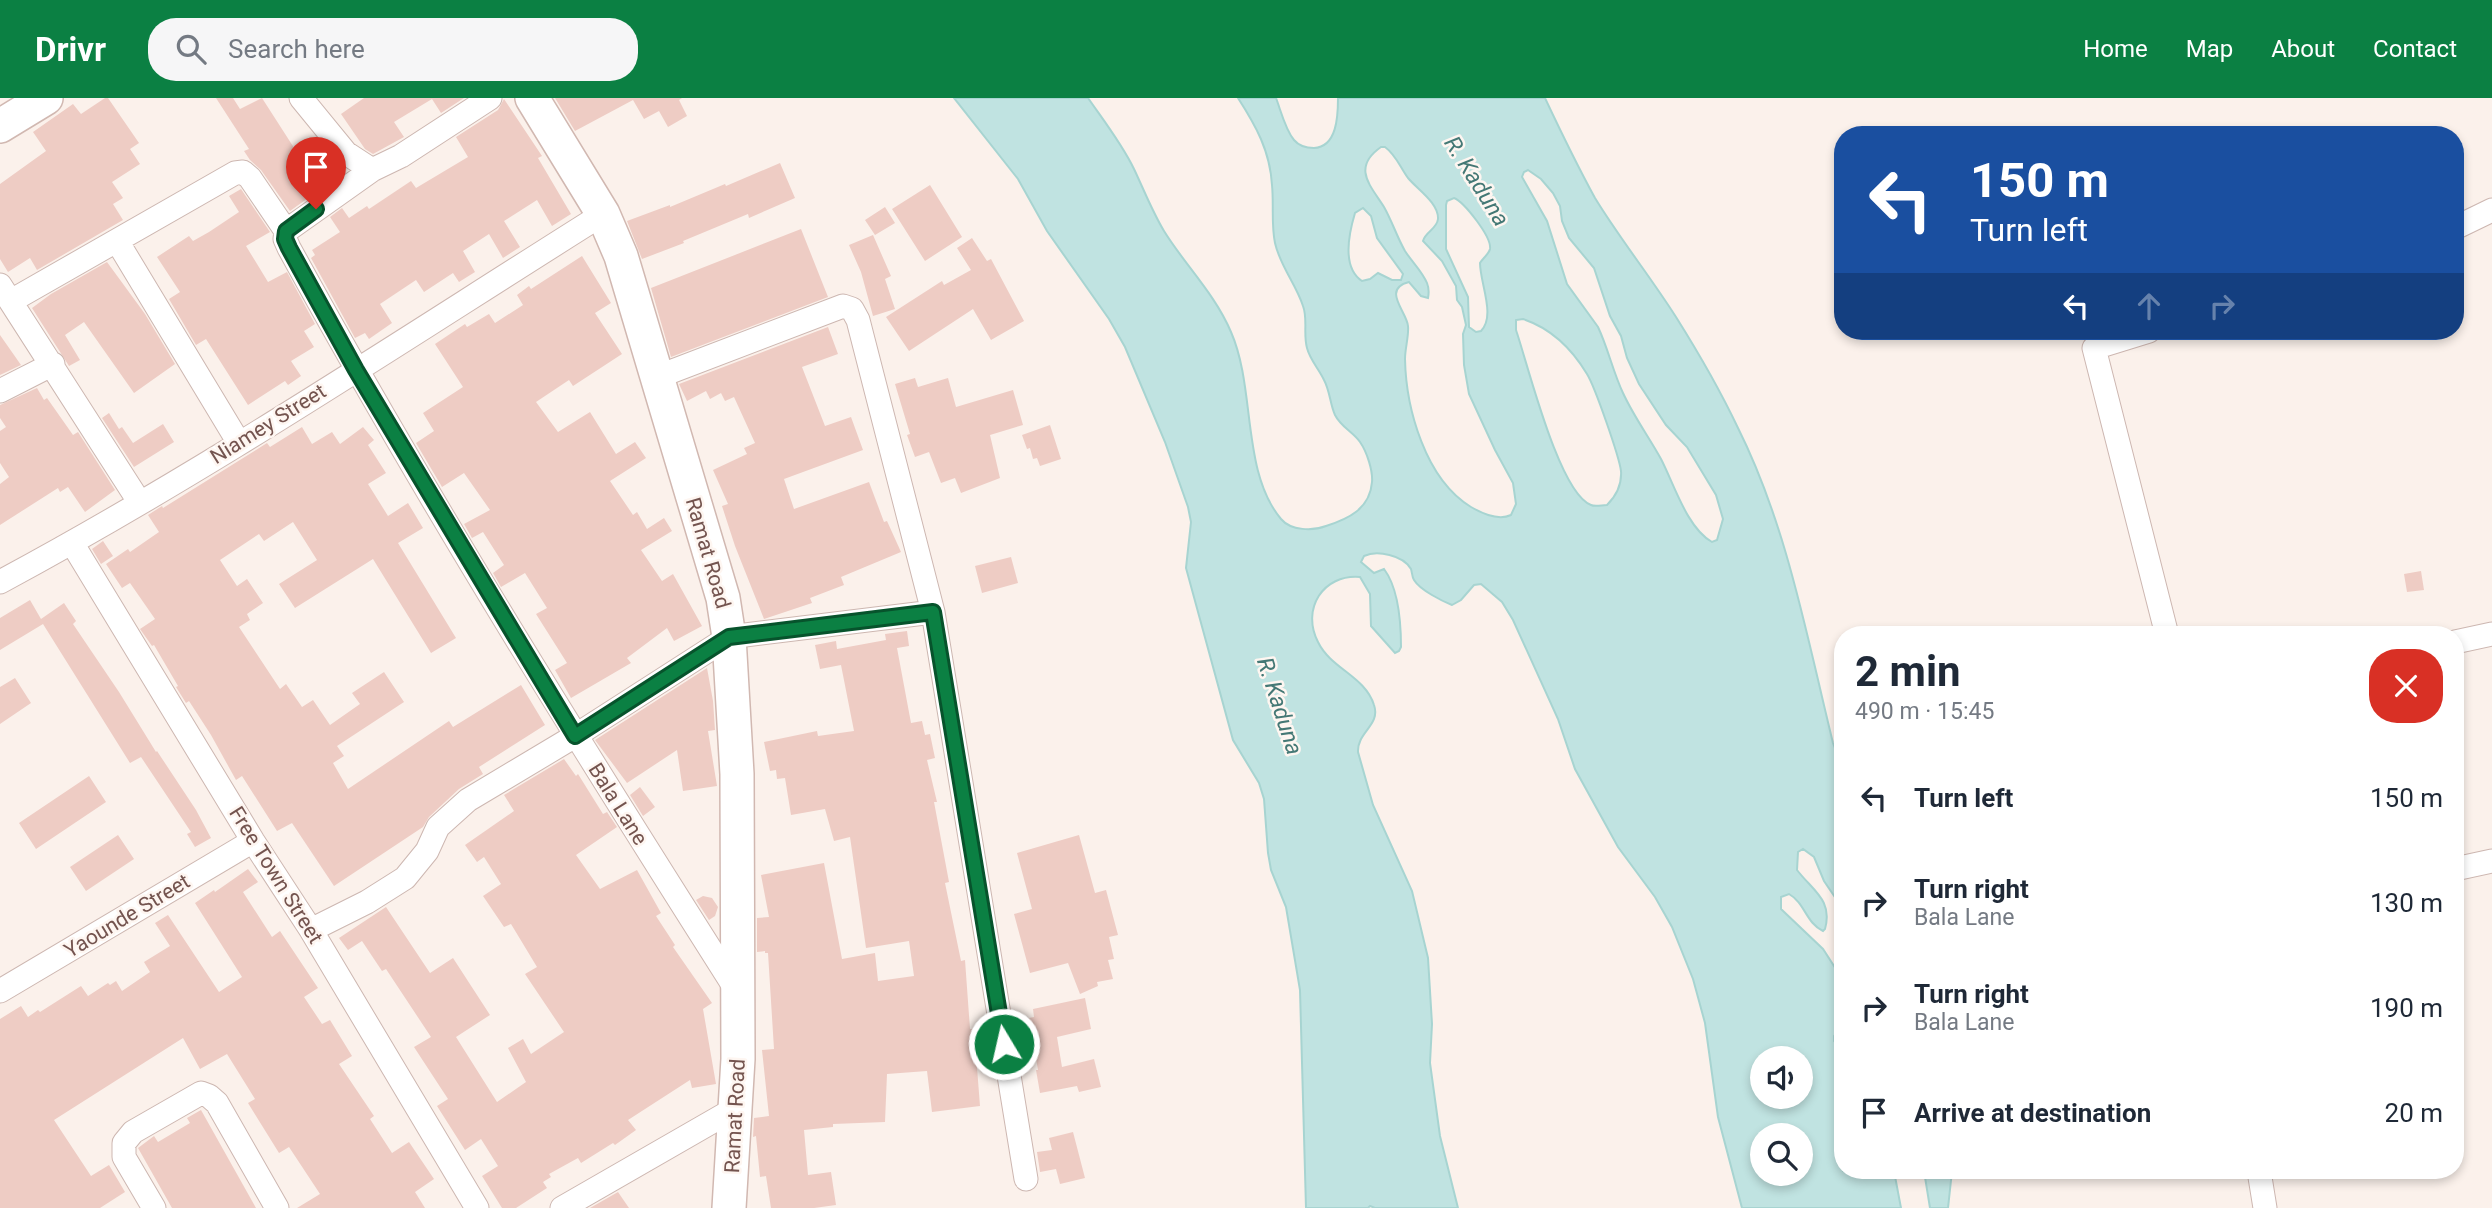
<!DOCTYPE html>
<meta charset="utf-8">
<style>
:root{--surface:#fff;--page:#f6f6f7;--text:#1f2937;--muted:#747a83;--accent:#0b8043}
body{margin:0;font-family:Roboto,sans-serif;background:var(--page);color:var(--text);height:100vh;display:flex;flex-direction:column;font-size:26px;white-space:nowrap}
*{box-sizing:border-box;margin:0}
p{font-size:23px;color:var(--muted)}
.icon{flex:none;width:38px;height:38px;fill:none;stroke:currentColor;stroke-width:2;stroke-linecap:round;stroke-linejoin:round}
.map{position:relative;flex:1;overflow:hidden}
.sheet{position:absolute;left:1834px;top:528px;width:630px;height:553px;display:flex;flex-direction:column;background:var(--surface);border-radius:28px;box-shadow:0 4px 10px #0003}
.sheet>*{flex:none}
.guide{position:absolute;left:1834px;top:28px;width:630px;height:214px;border-radius:28px;box-shadow:0 4px 10px #0003;background:#1a4fa0;color:#fff;overflow:hidden}
.fabs{position:absolute;left:1750px;top:948px;display:grid;gap:14px}
.fabs a{display:grid;place-items:center;width:63px;height:63px;border-radius:50%;background:var(--surface);box-shadow:0 4px 10px #0003;font-size:35px}
.pin{position:absolute;display:grid;place-items:center;width:60px;height:60px;color:#fff;margin:-72px -30px;border-radius:50% 50% 50% 0;rotate:-45deg;box-shadow:0 0 7px #0007}
.pin .icon{rotate:45deg}
.me{position:absolute;width:77px;margin:-38px;rotate:351deg;stroke-linejoin:round;filter:drop-shadow(0 0 5px #0008)}
.turn{display:flex;align-items:center;gap:24px;height:147px;padding:0 21px;font-size:32px}
.turn .icon{width:91px;height:91px;stroke-width:2.5}
.turn b{display:block;font-size:49px;line-height:60px}
.lanes{display:flex;align-items:center;height:66px;padding:0 21px;background:#0003;justify-content:center;gap:35px;direction:ltr}
.lanes .off{opacity:.35}
.round{display:grid;place-items:center;flex:none;width:74px;height:74px;border-radius:28px;background:var(--page)}
.headline{display:flex;align-items:center;justify-content:space-between;height:119px;padding:0 21px}
h1{font-size:42px;font-weight:700;line-height:52px}
ul{padding:0;list-style:none}
li{display:flex;align-items:center;gap:21px;height:105px;padding:0 21px}
li div{flex:1}
li b{display:block;font-size:26px}
li em{font-style:normal}
header{display:flex;align-items:center;gap:42px;box-sizing:border-box;height:98px;padding:0 35px;background:var(--accent);color:#fff}
header strong{font-size:33px}
nav{display:flex;gap:38px;margin-inline-start:auto;font-size:24px}
.search{width:490px;height:63px;background:var(--page);display:flex;align-items:center;gap:18px;box-sizing:border-box;padding:0 24px;border-radius:28px;color:var(--muted);font-size:26px}
.map>svg:first-child{display:block}
.water{fill:#c0e3e1;stroke:#a7d4d1;stroke-width:2;fill-rule:evenodd}
.building{fill:#eeccc4}
.lines{fill:none;stroke-linecap:round;stroke-linejoin:round}
.street-casing{stroke:#cdb7b1;stroke-width:25}
.secondary-casing{stroke:#d1b8b1;stroke-width:36}
.street{stroke:#fff;stroke-width:23}
.secondary{stroke:#fff;stroke-width:33}
.route-casing{stroke:#07532c;stroke-width:18}
.route{stroke:#0b8043;stroke-width:12}
.labels{text-anchor:middle;stroke-width:5;stroke-linejoin:round;paint-order:stroke}
.street-label{font-size:21px;fill:#74544f;stroke:#fef6f1}
.water-label{font-size:23px;font-style:italic;fill:#447875;stroke:#fef6f1}
</style>
<header>
<strong>Drivr</strong>
<div class="search"><svg class="icon" aria-label="search" viewBox="0 0 24 24"><circle cx="10" cy="10" r="6"/><path d="M15 15l6 6"/></svg>Search here</div>
<nav><a>Home</a><a>Map</a><a>About</a><a>Contact</a></nav>
</header>
<div class="map">
<svg width="2492" height="1110" viewBox="0 0 2492 1110">
<rect width="100%" height="100%" fill="#fbf1eb"/>
<!-- water -->
<path class="water" d="M 954,0 L 1088,0 C 1104,23 1122,46 1134,71 C 1144,92 1152,113 1164,133 C 1185,167 1215,196 1231,234 C 1256,291 1241,373 1281,421 C 1291,433 1313,433 1326,428 C 1348,421 1370,411 1372,384 C 1373,373 1367,354 1360,344 C 1353,334 1341,329 1335,317 C 1330,306 1330,293 1324,282 C 1319,271 1310,262 1307,250 C 1303,236 1308,221 1303,208 C 1296,186 1280,168 1275,145 C 1271,126 1274,107 1272,87 C 1270,53 1256,28 1238,0 L 1276,0 C 1281,13 1285,31 1294,42 C 1299,48 1306,50 1314,50 C 1337,49 1338,18 1338,0 L 1545,0 C 1561,34 1577,67 1595,100 C 1620,141 1650,178 1676,219 C 1698,254 1720,292 1738,330 C 1787,428 1807,539 1833,645 L 1843,671 L 1843,811 L 1824,783 L 1814,759 L 1803,751 L 1798,754 L 1797,772 C 1813,793 1833,802 1825,831 L 1823,833 C 1806,825 1805,805 1789,796 L 1781,799 L 1781,811 L 1823,851 L 1843,882 L 1843,927 L 1834,938 L 1834,943 L 1843,952 L 1843,1073 L 1894,1073 L 1901,1110 L 1742,1110 L 1718,1019 L 1705,925 L 1693,881 L 1672,829 L 1655,799 L 1618,749 L 1575,671 L 1558,621 L 1513,522 L 1502,504 L 1481,486 L 1474,487 L 1461,502 L 1452,507 C 1442,503 1420,492 1414,482 C 1412,479 1412,474 1411,471 C 1403,457 1377,452 1364,458 L 1361,464 L 1374,475 L 1384,471 C 1399,491 1401,525 1401,549 L 1399,553 L 1395,555 L 1371,528 L 1370,496 L 1360,479 C 1323,476 1301,511 1318,544 C 1331,571 1365,578 1374,607 C 1381,627 1357,634 1358,654 L 1373,707 L 1412,793 L 1428,860 L 1432,926 L 1430,965 L 1440,1038 L 1458,1110 L 1375,1110 L 1370,1108 L 1368,1110 L 1306,1110 L 1300,892 L 1286,809 L 1271,772 L 1268,755 L 1264,701 L 1259,685 L 1233,642 L 1186,470 L 1191,424 L 1188,409 L 1165,344 L 1125,249 L 1109,221 L 1047,133 L 1018,81 ZM 1381,49 L 1385,49 C 1396,57 1400,69 1408,80 C 1417,91 1439,105 1438,121 C 1437,131 1425,134 1423,143 L 1442,163 L 1456,188 L 1457,202 L 1462,209 L 1466,227 L 1463,236 L 1464,267 L 1469,296 L 1495,352 L 1513,385 L 1516,406 L 1511,417 C 1498,423 1483,416 1471,409 C 1425,381 1406,310 1405,261 C 1405,250 1409,238 1408,228 C 1407,214 1381,191 1409,184 L 1421,198 L 1428,200 C 1429,195 1429,190 1427,185 C 1422,173 1412,164 1405,153 C 1397,139 1392,123 1384,109 C 1371,88 1351,70 1381,49 ZM 1528,72 L 1541,81 L 1553,95 L 1560,108 L 1562,123 L 1569,140 L 1594,170 L 1610,218 L 1621,238 L 1627,260 L 1639,286 L 1666,327 L 1687,349 L 1716,397 L 1723,421 L 1717,442 L 1712,444 C 1687,430 1674,386 1661,361 C 1649,339 1634,319 1623,295 C 1613,274 1608,250 1598,229 L 1567,186 L 1547,123 L 1522,79 L 1524,74 ZM 1454,100 C 1464,104 1492,139 1490,151 C 1489,156 1482,161 1480,165 C 1480,185 1496,218 1481,233 L 1476,234 L 1469,229 L 1468,199 L 1446,151 L 1446,107 L 1447,103 ZM 1363,110 L 1371,118 L 1377,140 L 1403,176 L 1401,182 L 1392,182 L 1378,175 L 1370,181 L 1362,183 C 1341,169 1349,135 1355,115 ZM 1523,221 C 1550,230 1572,251 1587,276 C 1595,289 1619,358 1621,373 C 1622,387 1616,398 1607,407 C 1602,407 1595,409 1591,407 C 1559,395 1528,267 1516,232 L 1516,222 ZM 1762,961 L 1801,961 L 1801,999 L 1762,999 ZM 1762,1038 L 1801,1038 L 1801,1076 L 1762,1076 Z
M 1924,1073 L 1952,1073 L 1948,1110 L 1930,1110 Z"/>
<!-- building -->
<path class="building" d="M 105,0 L 108,0 L 139,45 L 130,51 L 140,66 L 112,84 L 123,100 L 113,106 L 123,122 L 37,172 L 30,160 L 8,174 L 0,161 L 0,86 L 46,53 L 33,34 L 73,6 L 81,16 Z
M 216,0 L 233,0 L 240,11 L 262,0 L 307,70 L 313,67 L 319,76 L 322,74 L 329,85 L 290,113 L 261,72 L 250,62 L 244,53 L 249,51 Z
M 364,0 L 464,0 L 441,15 L 432,1 L 394,24 L 404,39 L 373,56 L 365,51 L 341,16 Z
M 555,0 L 682,0 L 679,2 L 687,18 L 668,29 L 659,13 L 644,21 L 633,2 L 575,33 Z
M 504,1 L 542,58 L 538,60 L 571,116 L 552,128 L 537,102 L 504,123 L 520,149 L 503,160 L 489,136 L 463,153 L 475,174 L 459,184 L 453,175 L 424,194 L 416,182 L 380,206 L 392,225 L 369,241 L 365,235 L 355,240 L 311,160 L 315,157 L 312,152 L 340,134 L 330,119 L 342,110 L 349,120 L 367,108 L 369,111 L 411,83 L 416,90 L 468,59 L 456,39 L 498,12 Z
M 780,65 L 795,100 L 749,120 L 748,116 L 683,143 L 684,145 L 642,161 L 627,123 L 670,107 L 670,109 L 725,86 L 726,88 Z
M 930,87 L 962,139 L 925,163 L 892,111 Z
M 241,91 L 270,134 L 246,148 L 268,184 L 287,174 L 315,226 L 304,233 L 314,249 L 291,263 L 301,278 L 288,287 L 285,283 L 248,307 L 206,241 L 196,247 L 169,201 L 180,194 L 157,159 L 189,138 L 193,143 L 209,134 L 239,114 L 229,98 Z
M 885,109 L 895,125 L 875,137 L 865,122 Z
M 801,131 L 828,199 L 671,259 L 651,190 Z
M 873,137 L 891,178 L 885,181 L 895,211 L 873,218 L 861,174 L 849,147 Z
M 972,140 L 987,163 L 991,161 L 1024,223 L 991,242 L 973,211 L 909,253 L 886,219 L 942,183 L 944,187 L 971,172 L 957,150 Z
M 582,158 L 611,205 L 595,215 L 622,256 L 573,288 L 569,282 L 536,304 L 558,334 L 590,314 L 616,356 L 635,344 L 646,360 L 610,383 L 633,417 L 637,414 L 647,431 L 664,420 L 672,433 L 641,452 L 662,483 L 673,476 L 702,528 L 674,543 L 667,530 L 627,560 L 631,565 L 571,600 L 555,572 L 567,565 L 536,516 L 547,510 L 525,475 L 501,489 L 493,475 L 504,467 L 483,434 L 472,440 L 464,426 L 490,412 L 464,375 L 442,389 L 416,345 L 434,333 L 423,315 L 463,289 L 435,246 L 465,226 L 467,229 L 489,216 L 495,225 L 523,207 L 517,197 L 529,188 L 531,191 Z
M 107,164 L 145,216 L 175,266 L 134,295 L 84,224 L 65,237 L 80,262 L 69,268 L 32,210 L 51,196 Z
M 828,229 L 838,256 L 802,269 L 825,328 L 851,319 L 863,352 L 784,381 L 794,411 L 869,384 L 884,424 L 887,423 L 901,454 L 841,479 L 844,487 L 810,500 L 812,505 L 764,521 L 735,448 L 722,408 L 728,406 L 713,372 L 747,356 L 744,350 L 755,345 L 734,299 L 725,303 L 721,295 L 710,301 L 706,293 L 687,303 L 679,286 Z
M 0,237 L 21,267 L 0,277 Z
M 915,280 L 918,289 L 948,280 L 956,309 L 1013,292 L 1023,327 L 990,337 L 1000,380 L 961,395 L 955,380 L 941,385 L 929,354 L 915,359 L 907,337 L 910,336 L 895,286 Z
M 37,290 L 44,302 L 47,300 L 73,337 L 78,334 L 115,392 L 85,414 L 68,389 L 60,394 L 58,390 L 0,427 L 0,386 L 9,379 L 0,365 L 0,333 L 6,329 L 0,320 L 0,307 Z
M 109,315 L 119,331 L 122,329 L 133,345 L 163,326 L 174,344 L 134,369 L 102,320 Z
M 1050,327 L 1061,361 L 1040,368 L 1037,360 L 1033,361 L 1030,350 L 1027,351 L 1022,337 Z
M 302,329 L 312,346 L 332,334 L 340,346 L 363,329 L 374,342 L 368,347 L 386,375 L 368,386 L 388,418 L 408,405 L 423,430 L 398,445 L 456,540 L 431,555 L 373,461 L 295,510 L 279,486 L 317,462 L 293,424 L 264,443 L 259,436 L 220,462 L 237,488 L 247,481 L 263,505 L 247,516 L 250,522 L 239,529 L 280,591 L 286,586 L 302,609 L 313,602 L 330,627 L 360,606 L 352,595 L 384,574 L 404,604 L 337,648 L 344,658 L 333,665 L 348,691 L 449,623 L 453,629 L 521,587 L 545,627 L 479,669 L 483,676 L 459,691 L 429,719 L 423,729 L 334,788 L 292,725 L 277,733 L 242,678 L 236,682 L 211,637 L 189,603 L 186,605 L 176,589 L 178,588 L 154,547 L 152,548 L 140,531 L 155,521 L 130,485 L 122,490 L 106,466 L 128,451 L 130,454 L 159,434 L 148,417 L 162,408 L 163,410 L 267,345 L 270,349 Z
M 103,443 L 113,458 L 101,466 L 92,451 Z
M 1011,459 L 1018,485 L 982,495 L 975,468 Z
M 2421,473 L 2424,492 L 2407,494 L 2404,476 Z
M 30,502 L 41,521 L 64,505 L 76,523 L 73,526 L 119,594 L 156,654 L 157,653 L 196,712 L 211,740 L 195,749 L 187,736 L 191,734 L 141,659 L 130,665 L 43,526 L 0,552 L 0,520 Z
M 907,533 L 909,548 L 897,550 L 911,625 L 922,623 L 925,637 L 930,636 L 935,660 L 927,662 L 937,704 L 934,704 L 949,784 L 945,785 L 961,863 L 965,862 L 970,931 L 974,931 L 980,1008 L 932,1014 L 927,973 L 887,976 L 885,1024 L 833,1026 L 833,1029 L 804,1032 L 808,1077 L 831,1074 L 836,1107 L 814,1110 L 771,1110 L 766,1078 L 760,1079 L 756,1038 L 753,1039 L 754,1020 L 769,1018 L 762,952 L 774,951 L 768,855 L 765,855 L 765,853 L 757,854 L 757,820 L 769,819 L 761,777 L 824,765 L 842,861 L 875,855 L 878,883 L 914,878 L 909,843 L 866,850 L 850,739 L 834,743 L 825,711 L 791,717 L 785,680 L 777,681 L 776,672 L 770,673 L 764,644 L 817,633 L 818,638 L 854,633 L 841,567 L 820,571 L 815,547 L 836,543 L 837,551 L 886,542 L 885,536 Z
M 707,570 L 713,603 L 715,632 L 708,633 L 717,688 L 683,693 L 677,652 L 627,685 L 595,642 Z
M 15,580 L 31,605 L 0,626 L 0,589 Z
M 564,661 L 576,678 L 578,676 L 603,716 L 607,714 L 617,729 L 576,757 L 600,791 L 637,772 L 661,815 L 656,818 L 675,847 L 673,849 L 712,905 L 703,911 L 716,986 L 692,990 L 690,982 L 628,1022 L 636,1032 L 615,1047 L 613,1045 L 581,1065 L 578,1060 L 549,1076 L 551,1079 L 543,1084 L 547,1090 L 516,1110 L 502,1110 L 482,1078 L 498,1068 L 481,1041 L 465,1052 L 437,1008 L 448,1001 L 414,949 L 431,939 L 386,871 L 382,873 L 362,843 L 348,852 L 339,840 L 386,809 L 430,875 L 453,860 L 490,917 L 456,939 L 497,1004 L 526,984 L 508,950 L 523,941 L 531,956 L 564,934 L 525,876 L 537,869 L 511,826 L 504,829 L 483,798 L 501,786 L 484,759 L 477,764 L 465,747 L 514,713 L 504,697 Z
M 89,678 L 106,704 L 36,751 L 19,725 Z
M 640,689 L 655,709 L 643,718 L 630,697 Z
M 118,737 L 134,761 L 86,793 L 70,769 Z
M 1079,737 L 1095,795 L 1106,792 L 1118,837 L 1109,839 L 1114,861 L 1108,862 L 1113,881 L 1097,884 L 1098,888 L 1080,896 L 1068,865 L 1030,875 L 1014,816 L 1032,811 L 1017,755 Z
M 248,771 L 258,784 L 243,794 L 272,839 L 280,833 L 318,890 L 304,899 L 322,926 L 330,922 L 352,958 L 339,966 L 374,1018 L 370,1021 L 392,1055 L 409,1044 L 434,1081 L 415,1094 L 425,1110 L 297,1110 L 320,1096 L 289,1049 L 279,1055 L 248,1005 L 255,1001 L 227,956 L 200,971 L 183,940 L 54,1022 L 91,1078 L 109,1067 L 125,1094 L 100,1110 L 0,1110 L 0,921 L 21,908 L 28,919 L 38,912 L 40,914 L 81,888 L 88,898 L 108,885 L 110,887 L 116,883 L 122,893 L 150,874 L 144,864 L 170,848 L 155,825 L 168,817 L 219,894 L 242,879 L 195,805 L 214,792 L 215,794 Z
M 703,798 L 712,800 L 718,809 L 715,818 L 709,822 L 696,802 Z
M 1085,900 L 1091,931 L 1057,939 L 1062,969 L 1094,961 L 1101,989 L 1079,994 L 1077,988 L 1040,995 L 1036,972 L 1038,972 L 1029,920 L 1034,919 L 1033,911 Z
M 201,1012 L 256,1110 L 172,1110 L 138,1050 L 154,1038 L 158,1044 L 190,1025 L 187,1020 Z
M 1073,1034 L 1085,1080 L 1060,1086 L 1056,1071 L 1040,1074 L 1037,1054 L 1052,1052 L 1049,1040 Z
M 618,1094 L 629,1110 L 590,1110 Z"/>
<g class="lines">
<!-- street casing -->
<g class="street-casing">
<path id="street" d="M 301,0 L 346,55 L 372,72 L 401,58 L 490,0
M 372,72 L 286,133 L 285,141 L 289,150 C 428,404 582,649 737,893
M 2455,130 L 2492,112
M 117,143 L 239,345
M 0,187 L 140,405
M 11,203 L 235,75 L 243,74 L 250,80 L 286,133
M 2149,233 L 2094,250 L 2167,537
M 657,279 L 843,208 L 852,211 L 858,222 L 933,514 L 1026,1081
M 0,293 L 53,266
M 72,445 L 253,743 L 311,832 L 477,1110
M 0,484 C 207,373 404,241 603,116
M 2455,544 L 2492,536
M 2455,771 L 2492,763
M 311,832 L 367,804 L 405,780 L 427,753 L 438,729 L 468,702 L 575,638 L 729,539 L 933,514
M 0,893 L 253,743
M 2259,1073 L 2265,1110
M 154,1110 L 124,1059 L 124,1045 L 133,1034 L 201,995 L 209,998 L 217,1005 L 277,1110
M 562,1110 L 736,1010"/>
</g>
<!-- secondary casing -->
<g class="secondary-casing">
<path id="secondary" d="M 532,0 L 603,116 L 621,158 L 723,500 L 729,539 L 737,676 L 738,961 L 729,1110
M 0,28 L 46,0"/>
</g>
<!-- street -->
<use href="#street" class="street"/>
<!-- secondary -->
<use href="#secondary" class="secondary"/>
</g>
<g class="lines">
<!-- route casing -->
<g class="route-casing">
<path id="route" d="M 316,111 L 286,133 L 285,141 L 289,150 L 356,272 L 575,638 L 729,539 L 933,514 L 1004,946"/>
</g>
<!-- route -->
<use href="#route" class="route"/>
</g>
<g class="labels">
<!-- street labels -->
<g class="street-label">
<text transform="translate(268 326) rotate(-32)" y="7">Niamey Street</text>
<text transform="translate(708 455) rotate(74)" y="7">Ramat Road</text>
<text transform="translate(618 706) rotate(58)" y="7">Bala Lane</text>
<text transform="translate(276 777) rotate(58)" y="7">Free Town Street</text>
<text transform="translate(127 818) rotate(-31)" y="7">Yaounde Street</text>
<text transform="translate(735 1018) rotate(-87)" y="7">Ramat Road</text>
</g>
<!-- water labels -->
<g class="water-label">
<text transform="translate(1477 83) rotate(58)" y="8">R. Kaduna</text>
<text transform="translate(1280 608) rotate(72)" y="8">R. Kaduna</text>
</g>
</g>
</svg>
<div class="fabs">
<a><svg class="icon" aria-label="sound" viewBox="0 0 24 24"><path d="M4 9h4l5-4v14l-5-4H4zM17 9q2 3 0 6"/></svg></a>
<a><svg class="icon" aria-label="search" viewBox="0 0 24 24"><circle cx="10" cy="10" r="6"/><path d="M15 15l6 6"/></svg></a>
</div>
<div class="pin" style="left:316px;top:111px;background:#d93025"><svg class="icon" aria-label="arrive" viewBox="0 0 24 24"><path d="M6 21V4h12l-3 4 3 4H6"/></svg></div>
<svg class="me" style="left:1004px;top:946px" viewBox="-20 -20 40 40"><circle r="17" fill="#0b8043" stroke="#fff" stroke-width="3"/><path d="M0-11L8 9 0 5-8 9z" fill="#fff"/></svg>
<div class="guide">
<div class="turn"><svg class="icon" aria-label="left" viewBox="0 0 24 24"><path d="M17 20v-9H6M10 6l-5 5 5 5"/></svg><div><b>150 m</b>Turn left</div></div>
<div class="lanes"><svg class="icon" aria-label="left" viewBox="0 0 24 24"><path d="M17 20v-9H6M10 6l-5 5 5 5"/></svg><svg class="icon off" aria-label="ahead" viewBox="0 0 24 24"><path d="M12 20V5M6 11l6-6 6 6"/></svg><svg class="icon off" aria-label="right" viewBox="0 0 24 24"><path d="M7 20v-9h11M14 6l5 5-5 5"/></svg></div>
</div>
<section class="sheet">
<div class="headline"><div><h1>2 min</h1><p>490 m · 15:45</p></div><a class="round" style="background:#d93025;color:#fff"><svg class="icon" aria-label="close" viewBox="0 0 24 24"><path d="M6 6l12 12M18 6L6 18"/></svg></a></div>
<ul>
<li><svg class="icon" aria-label="left" viewBox="0 0 24 24"><path d="M17 20v-9H6M10 6l-5 5 5 5"/></svg><div><b>Turn left</b></div><em>150 m</em></li>
<li><svg class="icon" aria-label="right" viewBox="0 0 24 24"><path d="M7 20v-9h11M14 6l5 5-5 5"/></svg><div><b>Turn right</b><p>Bala Lane</p></div><em>130 m</em></li>
<li><svg class="icon" aria-label="right" viewBox="0 0 24 24"><path d="M7 20v-9h11M14 6l5 5-5 5"/></svg><div><b>Turn right</b><p>Bala Lane</p></div><em>190 m</em></li>
<li><svg class="icon" aria-label="arrive" viewBox="0 0 24 24"><path d="M6 21V4h12l-3 4 3 4H6"/></svg><div><b>Arrive at destination</b></div><em>20 m</em></li>
</ul>
</section>
</div>
